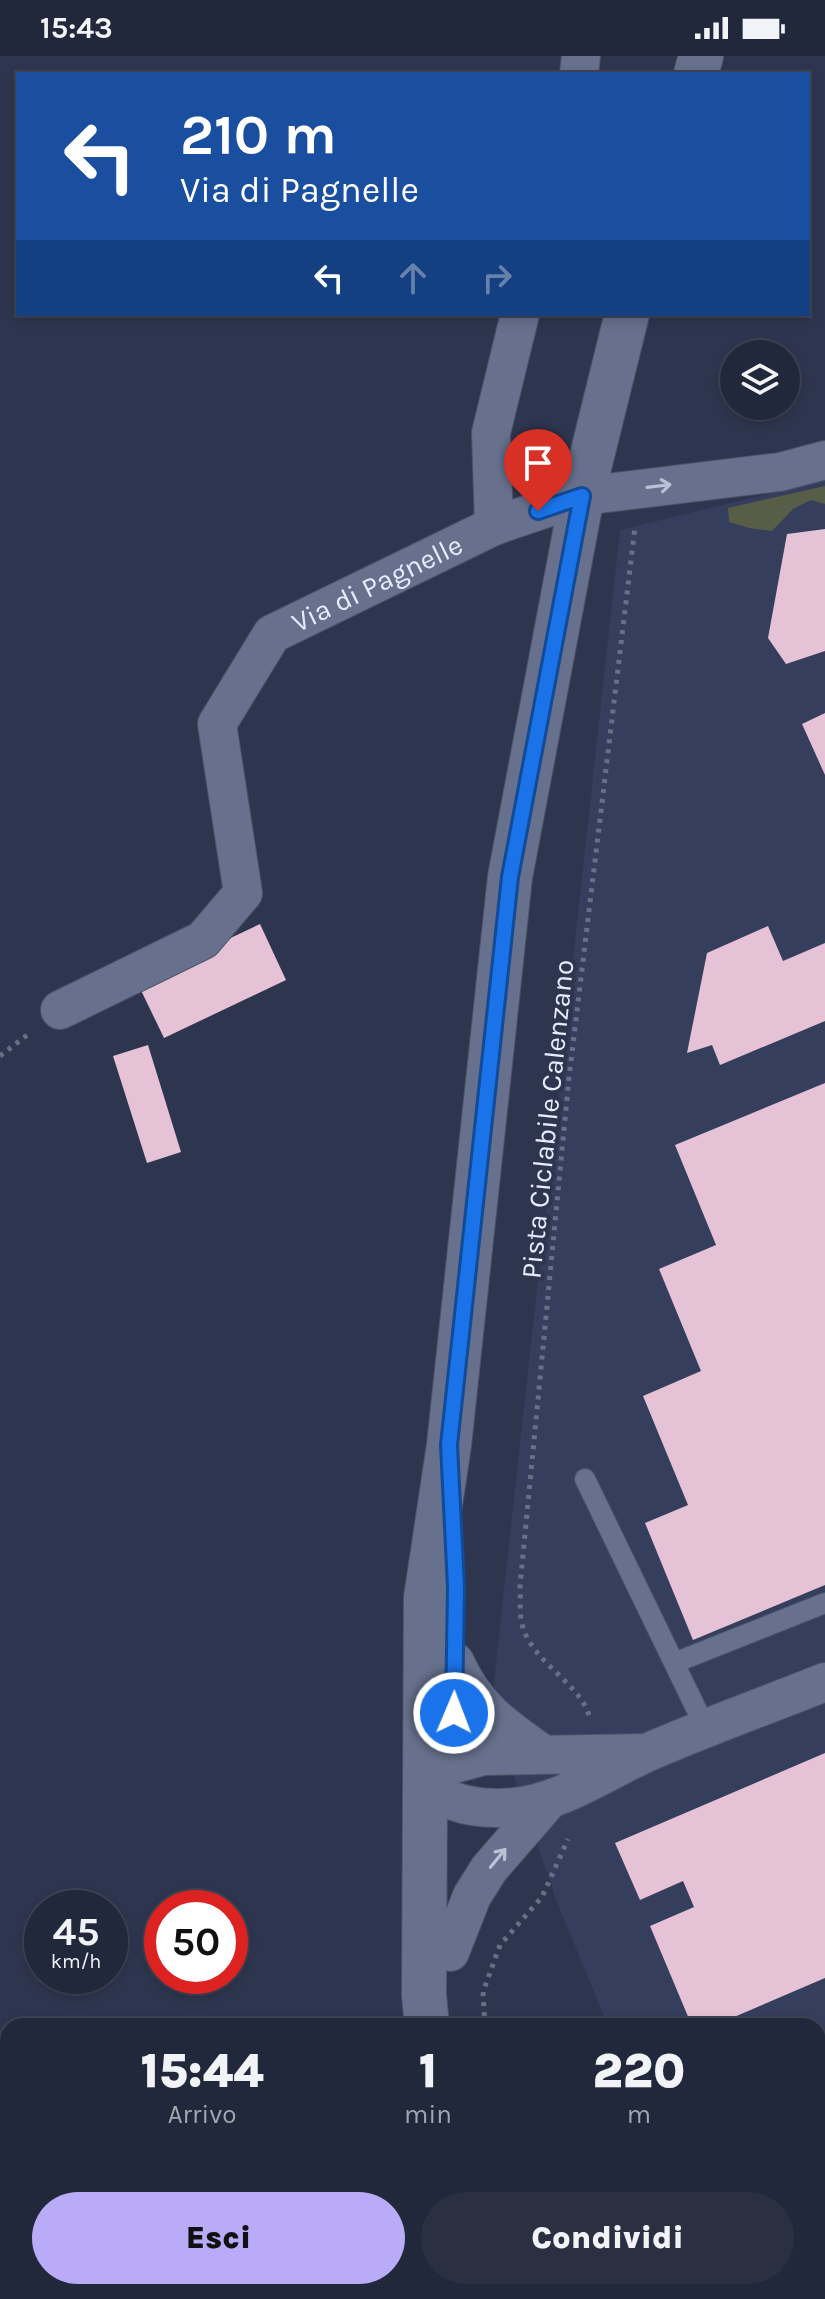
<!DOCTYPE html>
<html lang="it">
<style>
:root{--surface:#22283b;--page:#2a3042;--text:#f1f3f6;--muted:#a2a6af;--line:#3f4455;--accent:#b9abf7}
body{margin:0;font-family:Karla,sans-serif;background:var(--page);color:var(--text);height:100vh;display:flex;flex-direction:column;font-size:30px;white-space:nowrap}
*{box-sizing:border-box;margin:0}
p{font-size:26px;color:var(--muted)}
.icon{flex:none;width:44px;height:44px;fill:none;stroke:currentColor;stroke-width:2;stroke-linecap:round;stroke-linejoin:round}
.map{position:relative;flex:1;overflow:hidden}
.details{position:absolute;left:0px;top:1962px;width:826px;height:282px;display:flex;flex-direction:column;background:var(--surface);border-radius:24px 24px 0 0;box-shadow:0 4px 12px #0003,0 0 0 2px var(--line)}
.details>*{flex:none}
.guide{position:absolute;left:16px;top:16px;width:794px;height:244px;border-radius:0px;box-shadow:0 4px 12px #0003,0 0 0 2px var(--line);background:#1a4fa0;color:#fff;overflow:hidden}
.buttons{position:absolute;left:720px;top:284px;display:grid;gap:16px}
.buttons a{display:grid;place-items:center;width:80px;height:80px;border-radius:50%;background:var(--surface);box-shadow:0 4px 12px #0003,0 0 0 2px var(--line);font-size:40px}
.speed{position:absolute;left:24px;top:1834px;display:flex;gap:16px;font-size:40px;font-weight:700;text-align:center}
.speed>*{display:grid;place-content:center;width:104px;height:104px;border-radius:50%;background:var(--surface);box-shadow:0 4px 12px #0003,0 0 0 2px var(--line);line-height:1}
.speed small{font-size:20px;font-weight:400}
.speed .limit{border:12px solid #d22;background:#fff;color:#111}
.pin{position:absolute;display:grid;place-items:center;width:68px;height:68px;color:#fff;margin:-82px -34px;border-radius:50% 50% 50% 0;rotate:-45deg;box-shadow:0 0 8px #0007}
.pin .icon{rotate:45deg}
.me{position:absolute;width:88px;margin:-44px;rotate:1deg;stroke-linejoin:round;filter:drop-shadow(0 0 6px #0008)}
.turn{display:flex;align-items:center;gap:28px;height:168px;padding:0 32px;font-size:36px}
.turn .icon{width:104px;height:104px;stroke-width:2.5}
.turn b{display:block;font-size:56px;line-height:68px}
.lanes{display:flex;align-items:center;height:76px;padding:0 32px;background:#0003;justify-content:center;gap:40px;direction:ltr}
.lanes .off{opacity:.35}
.eta{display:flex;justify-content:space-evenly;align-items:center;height:136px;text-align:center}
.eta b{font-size:48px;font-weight:800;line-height:56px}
.cta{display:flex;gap:16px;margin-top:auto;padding:16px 32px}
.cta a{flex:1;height:92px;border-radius:48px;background:var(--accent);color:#111;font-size:32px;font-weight:800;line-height:92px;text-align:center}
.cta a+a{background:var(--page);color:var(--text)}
.status{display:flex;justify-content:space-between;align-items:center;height:56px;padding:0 40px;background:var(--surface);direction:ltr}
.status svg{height:22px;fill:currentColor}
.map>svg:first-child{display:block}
.built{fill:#353e5d}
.green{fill:#585d47}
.building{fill:#e5c2d5}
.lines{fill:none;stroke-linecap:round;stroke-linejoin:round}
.lane-casing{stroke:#4c5368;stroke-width:22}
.street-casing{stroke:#4c5368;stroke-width:40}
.secondary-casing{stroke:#4c5368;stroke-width:46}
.path{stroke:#687086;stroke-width:5;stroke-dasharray:4 6;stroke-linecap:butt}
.lane{stroke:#67718d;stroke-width:20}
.street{stroke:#67718d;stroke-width:38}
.secondary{stroke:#67718d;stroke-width:44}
.oneway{stroke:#bac2d6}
.route-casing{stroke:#114b97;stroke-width:20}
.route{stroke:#1a73e8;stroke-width:14}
.labels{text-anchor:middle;stroke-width:8;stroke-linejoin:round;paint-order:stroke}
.street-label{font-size:28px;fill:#e7edfd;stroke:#2e364f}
</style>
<div class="status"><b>15:43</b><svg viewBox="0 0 49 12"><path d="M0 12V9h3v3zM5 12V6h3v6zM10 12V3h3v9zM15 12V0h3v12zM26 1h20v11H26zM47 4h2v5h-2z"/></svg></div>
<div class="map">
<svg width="825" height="2243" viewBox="0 0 825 2243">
<rect width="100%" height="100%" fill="#2e364f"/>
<!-- built -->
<path class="built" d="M 825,424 L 825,2243 L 720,2243 L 717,2236 L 818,2236 L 818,1970 L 608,1970 L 557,1846 L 491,1653 L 620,474 Z"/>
<!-- green -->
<path class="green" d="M 825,430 L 825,448 L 811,444 L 793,453 L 772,475 L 749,472 L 729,466 L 728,452 Z"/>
<!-- building -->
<path class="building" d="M 825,473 L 825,595 L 786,608 L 768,582 L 787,478 Z
M 825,657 L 825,719 L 802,668 Z
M 260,868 L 286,924 L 164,982 L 137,926 Z
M 768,870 L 783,905 L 825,887 L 825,965 L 720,1009 L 712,989 L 687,997 L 707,897 Z
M 148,989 L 181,1096 L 147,1107 L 113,1000 Z
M 825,1027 L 825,1529 L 693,1584 L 645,1467 L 688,1449 L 643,1340 L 701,1315 L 659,1213 L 716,1189 L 675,1089 Z
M 825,1697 L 825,1922 L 713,1970 L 692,1970 L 650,1870 L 694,1851 L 683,1825 L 640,1844 L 615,1787 Z
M 825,1989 L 825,2243 L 813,2243 L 810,2236 L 818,2236 L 818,1992 Z"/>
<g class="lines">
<!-- lane casing -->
<g class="lane-casing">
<path id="lane" d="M 585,1423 L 706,1673
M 674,1607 L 825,1547"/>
</g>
<!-- street casing -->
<g class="street-casing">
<g id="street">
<path d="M 579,18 L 581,0"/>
<path d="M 494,470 L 491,377 L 520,258"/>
<path id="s1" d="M 60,954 L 203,884 L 243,837 L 217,668 L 272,578 L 494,470 L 582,440 L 780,416 L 825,404"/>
<path d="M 455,1606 C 475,1651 503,1670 543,1698"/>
<path d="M 646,1697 L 484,1700 L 454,1708 L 440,1715 L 425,1727 C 449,1751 483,1754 515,1751 C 561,1746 603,1717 644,1698 C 703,1672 765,1650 825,1626"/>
<path d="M 450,1896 L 472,1840 L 489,1813 L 548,1745"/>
</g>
</g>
<!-- secondary casing -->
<g class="secondary-casing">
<path id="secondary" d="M 696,18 L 701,0
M 427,1970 L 424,1939 L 426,1542 L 449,1389 L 510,821 L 582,440 L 627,258
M 444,2236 L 444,2243"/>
</g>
<!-- path -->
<path class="path" d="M 0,1000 L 31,976
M 589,1659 C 578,1625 531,1606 522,1568 C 519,1556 521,1542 520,1530 L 569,1022 L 635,471
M 485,1970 L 483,1936 L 500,1889 L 542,1841 L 568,1783
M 498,2236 L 499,2243"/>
<!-- lane -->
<use href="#lane" class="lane"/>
<!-- street -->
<use href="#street" class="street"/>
<!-- secondary -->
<use href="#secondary" class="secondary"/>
</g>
<!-- one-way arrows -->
<defs><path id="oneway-shaft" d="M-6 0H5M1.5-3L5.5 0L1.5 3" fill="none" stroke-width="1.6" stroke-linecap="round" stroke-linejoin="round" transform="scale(2)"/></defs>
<g class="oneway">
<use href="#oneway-shaft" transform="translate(659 430) rotate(-7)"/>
<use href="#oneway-shaft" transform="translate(498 1802) rotate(-51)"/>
</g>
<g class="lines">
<!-- route casing -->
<g class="route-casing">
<path id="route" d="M 454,1657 L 456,1531 L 449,1389 L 510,821 L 582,440 L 538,455"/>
</g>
<!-- route -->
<use href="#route" class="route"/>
</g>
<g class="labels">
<!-- street labels -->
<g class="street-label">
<text dy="10" stroke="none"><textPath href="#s1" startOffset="614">Via di Pagnelle</textPath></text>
<text transform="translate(547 1063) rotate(-84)" y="10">Pista Ciclabile Calenzano</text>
</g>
</g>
</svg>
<div class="buttons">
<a><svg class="icon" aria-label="layers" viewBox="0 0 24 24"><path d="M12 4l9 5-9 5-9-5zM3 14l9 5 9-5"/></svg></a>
</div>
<div class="speed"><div>45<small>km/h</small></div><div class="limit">50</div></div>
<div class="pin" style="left:538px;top:455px;background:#d93025"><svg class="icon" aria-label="arrive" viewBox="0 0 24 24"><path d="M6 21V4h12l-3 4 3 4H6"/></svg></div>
<svg class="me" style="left:454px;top:1657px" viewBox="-20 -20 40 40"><circle r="17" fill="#1a73e8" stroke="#fff" stroke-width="3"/><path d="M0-11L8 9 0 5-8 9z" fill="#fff"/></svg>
<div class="guide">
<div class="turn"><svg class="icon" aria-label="left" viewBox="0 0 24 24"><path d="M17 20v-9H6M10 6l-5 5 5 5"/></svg><div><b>210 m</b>Via di Pagnelle</div></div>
<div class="lanes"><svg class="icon" aria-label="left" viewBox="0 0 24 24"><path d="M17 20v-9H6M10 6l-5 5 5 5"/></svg><svg class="icon off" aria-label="ahead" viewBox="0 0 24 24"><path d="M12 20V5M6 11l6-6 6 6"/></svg><svg class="icon off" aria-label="right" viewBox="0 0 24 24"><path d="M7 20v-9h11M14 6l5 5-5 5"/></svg></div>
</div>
<section class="details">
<div class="eta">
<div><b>15:44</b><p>Arrivo</p></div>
<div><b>1</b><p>min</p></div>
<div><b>220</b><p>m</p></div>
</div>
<div class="cta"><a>Esci</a><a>Condividi</a></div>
</section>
</div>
